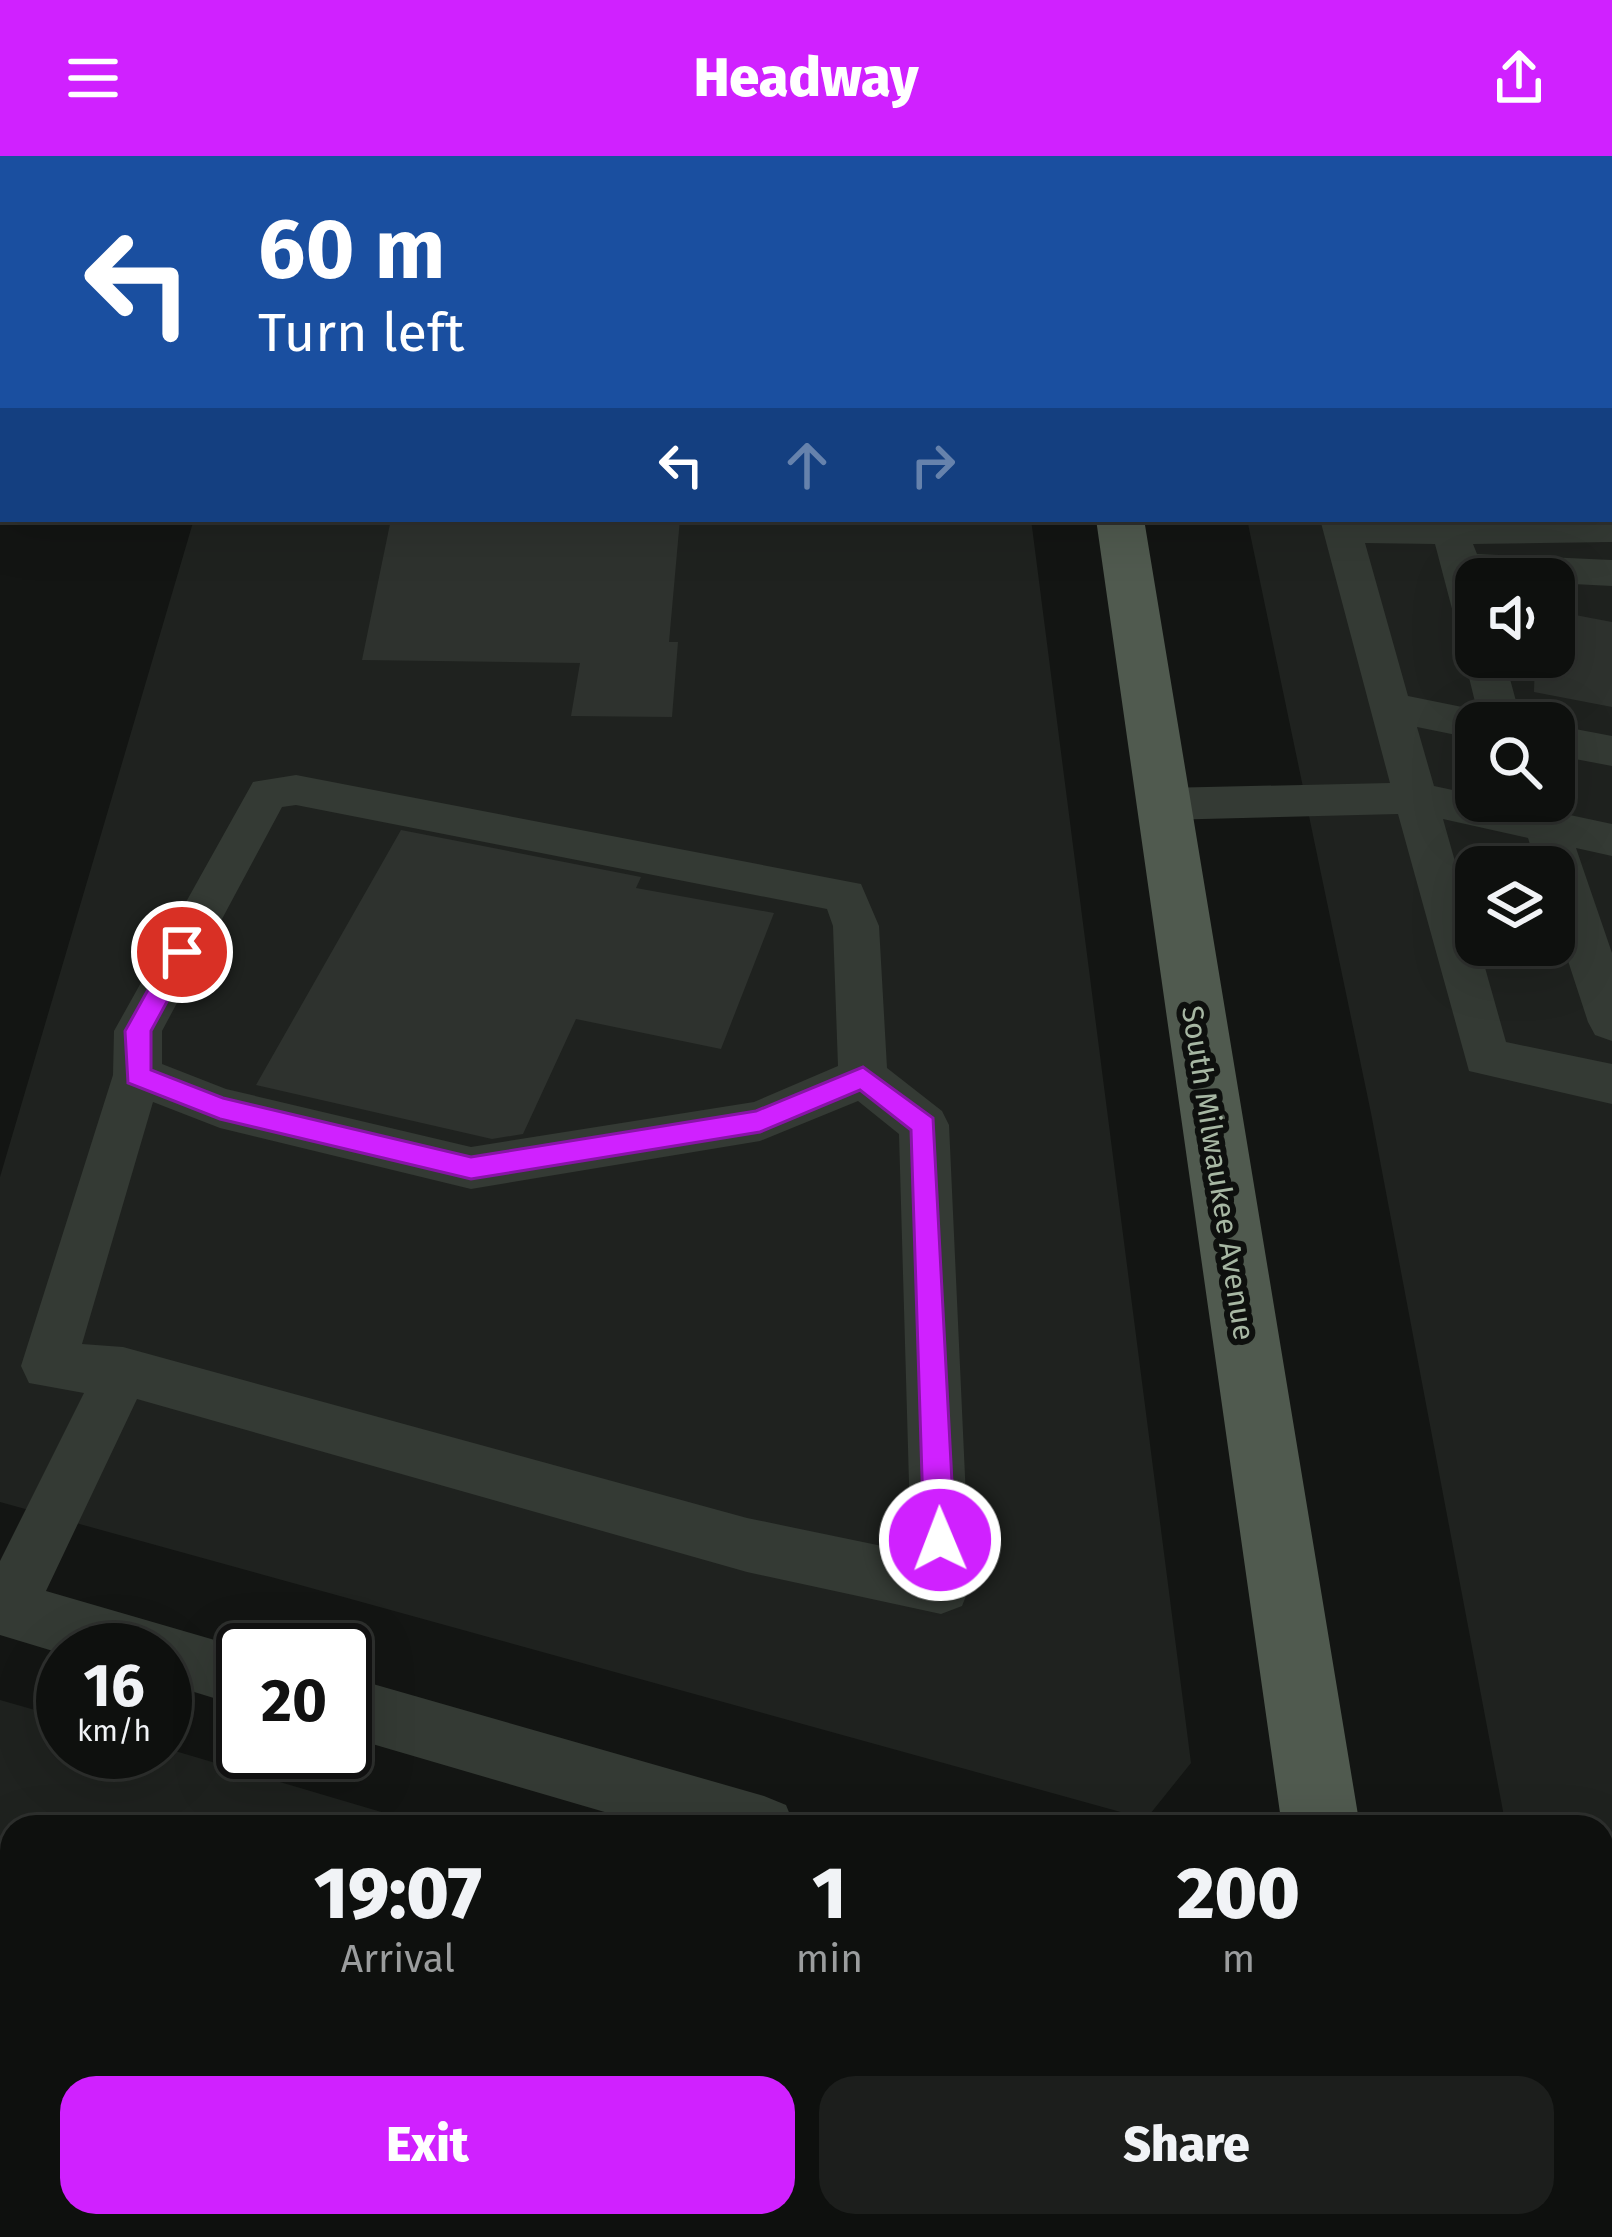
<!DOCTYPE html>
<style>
:root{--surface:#0e100e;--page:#1c1e1c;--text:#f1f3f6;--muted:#9b9d9e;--line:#2e302e;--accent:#d021ff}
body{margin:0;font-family:"Fira Sans",sans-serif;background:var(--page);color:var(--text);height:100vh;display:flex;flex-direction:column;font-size:45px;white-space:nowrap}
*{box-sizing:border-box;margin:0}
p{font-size:39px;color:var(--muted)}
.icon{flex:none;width:66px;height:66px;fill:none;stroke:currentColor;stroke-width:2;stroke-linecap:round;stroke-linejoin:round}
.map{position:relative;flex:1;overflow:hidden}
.drawer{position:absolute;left:0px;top:1659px;width:1614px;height:423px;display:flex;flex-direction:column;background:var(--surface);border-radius:36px 36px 0 0;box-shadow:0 12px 48px #0002,0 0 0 3px var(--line)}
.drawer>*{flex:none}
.hud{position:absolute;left:0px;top:0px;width:1614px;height:366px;box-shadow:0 12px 48px #0002,0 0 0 3px var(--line);background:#1a4fa0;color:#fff;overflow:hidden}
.controls{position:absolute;left:1455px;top:402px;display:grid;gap:24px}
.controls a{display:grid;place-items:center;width:120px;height:120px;border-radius:24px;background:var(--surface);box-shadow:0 12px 48px #0002,0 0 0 3px var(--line);font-size:60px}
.speed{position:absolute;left:36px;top:1467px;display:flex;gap:24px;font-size:60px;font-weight:700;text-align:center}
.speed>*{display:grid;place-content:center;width:156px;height:156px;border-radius:50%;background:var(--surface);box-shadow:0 12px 48px #0002,0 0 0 3px var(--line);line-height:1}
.speed small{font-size:30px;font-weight:400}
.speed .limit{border:6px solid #111;border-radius:18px;background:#fff;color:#111}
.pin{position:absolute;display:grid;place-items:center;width:102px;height:102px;color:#fff;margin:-51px;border:6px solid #fff;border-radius:50%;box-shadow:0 3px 12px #0007}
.me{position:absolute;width:132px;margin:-66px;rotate:359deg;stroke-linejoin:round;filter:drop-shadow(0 0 9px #0008)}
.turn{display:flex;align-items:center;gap:42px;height:252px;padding:0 60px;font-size:54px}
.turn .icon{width:156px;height:156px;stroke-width:2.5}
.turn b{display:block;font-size:84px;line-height:102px}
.lanes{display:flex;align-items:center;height:114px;padding:0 60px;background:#0003;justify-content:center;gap:60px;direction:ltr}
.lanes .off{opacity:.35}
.eta{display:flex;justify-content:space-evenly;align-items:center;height:204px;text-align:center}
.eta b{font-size:72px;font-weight:800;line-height:84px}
.primary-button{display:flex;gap:24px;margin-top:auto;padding:24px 60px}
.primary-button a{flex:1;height:138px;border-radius:36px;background:var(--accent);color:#fff;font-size:48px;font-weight:800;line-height:138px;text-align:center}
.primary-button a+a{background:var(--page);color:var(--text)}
header{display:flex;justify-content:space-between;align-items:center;height:156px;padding:0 60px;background:var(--accent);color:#fff;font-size:54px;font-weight:800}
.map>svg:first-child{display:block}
.built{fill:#1f221f;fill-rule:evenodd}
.building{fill:#2e322e}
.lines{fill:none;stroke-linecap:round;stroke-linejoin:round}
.minor{fill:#343a34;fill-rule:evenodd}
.major{fill:#505a4f;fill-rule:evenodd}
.route{fill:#d021ff;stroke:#8715a6;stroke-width:3}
.labels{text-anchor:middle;stroke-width:12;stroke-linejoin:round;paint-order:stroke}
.street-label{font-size:30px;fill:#a7b7a3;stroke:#0e100e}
</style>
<header><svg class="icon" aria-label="menu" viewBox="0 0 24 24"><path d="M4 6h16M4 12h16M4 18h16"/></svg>Headway<svg class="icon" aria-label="share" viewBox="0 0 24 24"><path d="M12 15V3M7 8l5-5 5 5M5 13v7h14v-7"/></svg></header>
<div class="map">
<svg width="1612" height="2081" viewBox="0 0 1612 2081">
<rect width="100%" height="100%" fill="#131513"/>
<!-- built -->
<path class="built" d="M 301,0 L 984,0 L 985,3 L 300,3 Z
M 1169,0 L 1612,0 L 1612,1760 L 1602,1758 L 1602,1671 L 1506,1671 L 1371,957 L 1247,363 L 1611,363 L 1611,3 ZM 1476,423 L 1554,423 L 1554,501 L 1476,501 ZM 1476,567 L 1554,567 L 1554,645 L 1476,645 ZM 1476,711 L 1554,711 L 1554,789 L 1476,789 Z
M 194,363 L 1031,363 L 1191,1607 L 1146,1663 L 0,1346 L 0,1021 Z
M 0,1544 L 63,1562 L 63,1596 L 165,1592 L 432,1671 L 12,1671 L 12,2070 L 1248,2070 L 1250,2081 L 0,2081 Z
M 1602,2021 L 1612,2022 L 1612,2081 L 1527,2081 L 1525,2070 L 1602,2070 Z"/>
<!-- building -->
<path class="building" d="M 391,363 L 680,363 L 669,486 L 678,486 L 672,561 L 571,560 L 580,507 L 362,504 Z
M 1554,455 L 1612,466 L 1612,551 L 1534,536 L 1535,501 L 1554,501 Z
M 401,674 L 641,721 L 636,732 L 774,757 L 721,893 L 576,863 L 523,978 L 492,983 L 256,929 Z"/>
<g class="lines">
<!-- minor -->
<path class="minor" d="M 32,0 L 64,0 L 30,3 Z
M 1197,0 L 1229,0 L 1230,3 L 1198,3 Z
M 1485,0 L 1520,0 L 1483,3 Z
M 1539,0 L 1571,0 L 1572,3 L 1540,3 Z
M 0,36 L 3,36 L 3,56 L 0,56 Z
M 1611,46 L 1612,46 L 1612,66 L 1611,66 Z
M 3,86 L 3,111 L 0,112 L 0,87 Z
M 1611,91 L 1612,91 L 1612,111 L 1611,111 Z
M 1611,273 L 1612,273 L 1612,295 L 1611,295 Z
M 1612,362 L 1612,386 L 1473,388 L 1477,398 L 1612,404 L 1612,430 L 1476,423 L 1476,481 L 1462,477 L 1456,468 L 1435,388 L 1365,387 L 1408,540 L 1477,554 L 1464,501 L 1476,490 L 1476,501 L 1504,501 L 1522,567 L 1476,567 L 1476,583 L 1417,571 L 1434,630 L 1476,639 L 1476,645 L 1504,645 L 1612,668 L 1612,700 L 1576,692 L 1612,797 L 1612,885 L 1595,879 L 1588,866 L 1554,762 L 1554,711 L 1537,711 L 1528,682 L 1443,663 L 1506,886 L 1612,908 L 1612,948 L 1469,915 L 1398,658 L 1163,664 L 1148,659 L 1141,648 L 1148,637 L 1163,632 L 1390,627 L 1320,363 Z
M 1554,569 L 1612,580 L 1612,610 L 1554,599 Z
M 296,619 L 861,728 L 879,770 L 887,912 L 942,955 L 949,969 L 970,1430 L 962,1450 L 941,1458 L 747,1416 L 137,1243 L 46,1435 L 249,1494 L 243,1494 L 243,1551 L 165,1527 L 165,1494 L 63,1498 L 0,1479 L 0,1405 L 84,1237 L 29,1227 L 21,1210 L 113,919 L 114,875 L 253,626 ZM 296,649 L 827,753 L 833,770 L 838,910 L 754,946 L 471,991 L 226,933 L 162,908 L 162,875 L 282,651 ZM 858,945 L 899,978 L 911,1396 L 747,1362 L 123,1191 L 82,1188 L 153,946 L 220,972 L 471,1033 L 760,985 Z
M 345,1520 L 764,1640 L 786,1649 L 795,1671 L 656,1671 L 345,1580 Z
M 1602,1830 L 1612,1831 L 1612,1897 L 1602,1896 Z
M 226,2070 L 296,2070 L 292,2081 L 222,2081 Z
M 799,2070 L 869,2070 L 869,2081 L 799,2081 Z"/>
<!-- major -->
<path class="major" d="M 1047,0 L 1085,0 L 1086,3 L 1048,3 Z
M 1096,363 L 1144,363 L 1360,1671 L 1282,1671 Z
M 1340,2070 L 1426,2070 L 1429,2081 L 1341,2081 Z"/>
</g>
<!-- route -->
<path class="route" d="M 182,786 L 194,796 L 151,875 L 151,914 L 223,942 L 471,1001 L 756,955 L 863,911 L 933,962 L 955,1384 L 950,1394 L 940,1398 L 929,1394 L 924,1384 L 911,974 L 860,934 L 760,976 L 471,1023 L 220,963 L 128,927 L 125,875 L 173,789 Z"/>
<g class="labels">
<!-- street labels -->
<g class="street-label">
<text transform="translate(1218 1017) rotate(81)" y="10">South Milwaukee Avenue</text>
</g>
</g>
</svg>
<div class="controls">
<a><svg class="icon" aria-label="sound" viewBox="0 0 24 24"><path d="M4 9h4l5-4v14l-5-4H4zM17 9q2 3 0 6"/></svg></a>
<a><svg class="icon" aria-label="search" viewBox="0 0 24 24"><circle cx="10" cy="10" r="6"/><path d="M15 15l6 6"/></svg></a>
<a><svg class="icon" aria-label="layers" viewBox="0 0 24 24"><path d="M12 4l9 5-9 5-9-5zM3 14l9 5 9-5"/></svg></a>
</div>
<div class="speed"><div>16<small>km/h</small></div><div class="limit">20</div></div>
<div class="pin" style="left:182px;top:796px;background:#d93025"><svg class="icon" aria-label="arrive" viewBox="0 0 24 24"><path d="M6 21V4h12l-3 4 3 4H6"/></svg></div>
<svg class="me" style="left:940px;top:1384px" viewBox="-20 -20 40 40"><circle r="17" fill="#d021ff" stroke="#fff" stroke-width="3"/><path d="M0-11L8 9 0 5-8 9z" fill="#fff"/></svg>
<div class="hud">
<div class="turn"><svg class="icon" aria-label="left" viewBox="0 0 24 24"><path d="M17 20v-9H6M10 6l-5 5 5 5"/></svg><div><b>60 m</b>Turn left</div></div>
<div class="lanes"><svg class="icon" aria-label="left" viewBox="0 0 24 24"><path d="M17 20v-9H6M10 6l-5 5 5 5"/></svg><svg class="icon off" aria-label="ahead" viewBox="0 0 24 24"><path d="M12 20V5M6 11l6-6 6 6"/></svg><svg class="icon off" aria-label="right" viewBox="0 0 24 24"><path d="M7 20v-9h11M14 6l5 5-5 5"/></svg></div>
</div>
<section class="drawer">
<div class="eta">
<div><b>19:07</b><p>Arrival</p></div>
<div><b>1</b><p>min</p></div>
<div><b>200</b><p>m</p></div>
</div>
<div class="primary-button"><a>Exit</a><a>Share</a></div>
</section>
</div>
